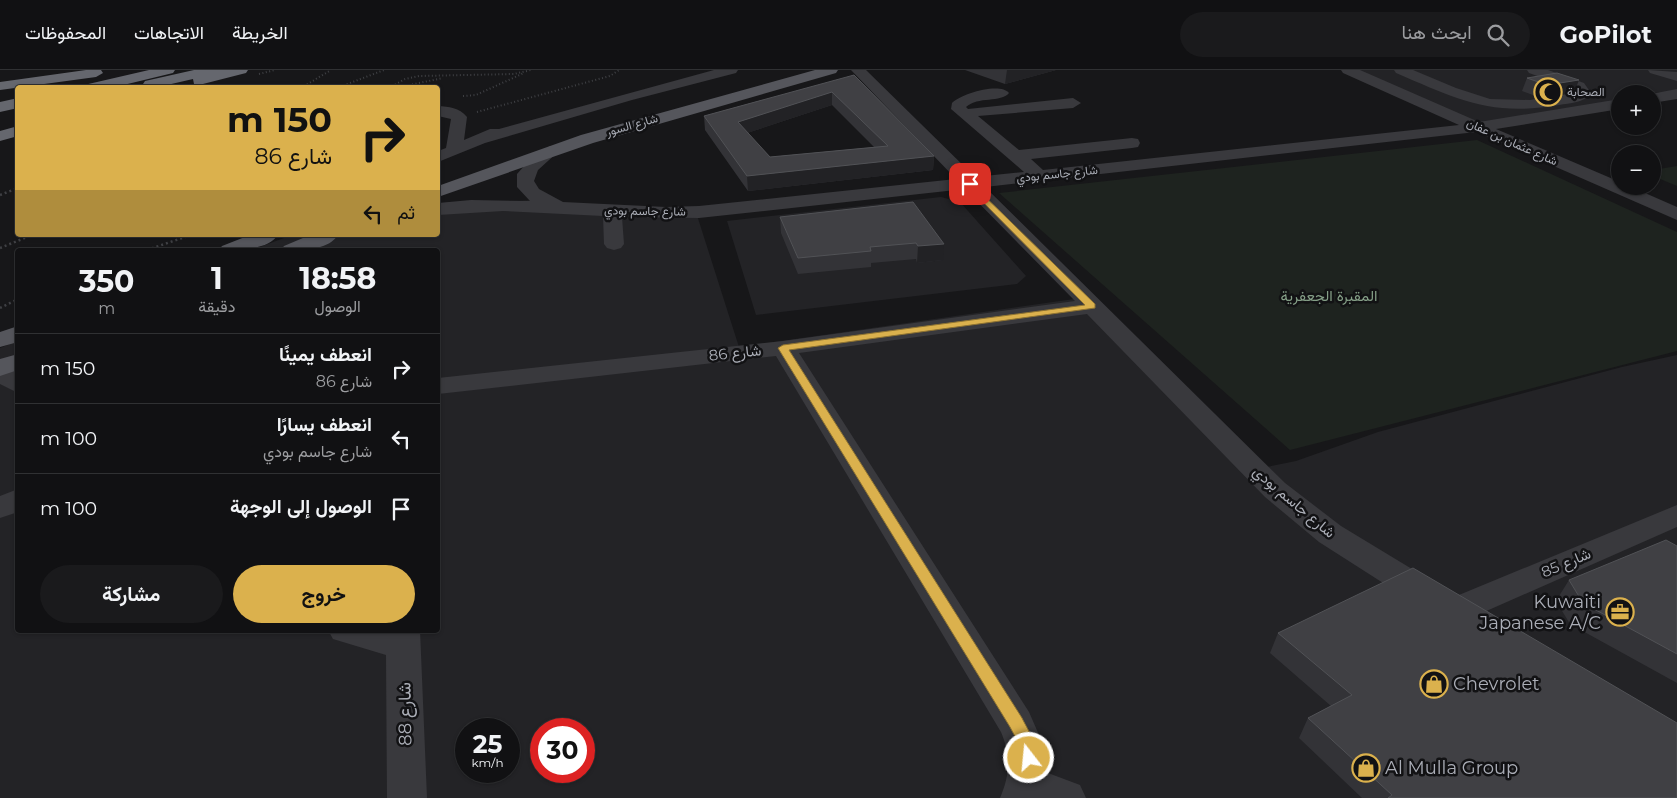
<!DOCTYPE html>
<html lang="ar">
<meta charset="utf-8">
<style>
:root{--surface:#111113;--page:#1a1a1c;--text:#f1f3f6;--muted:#9c9da0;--line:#303133;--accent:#dbb14d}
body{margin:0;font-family:Montserrat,Vazirmatn,sans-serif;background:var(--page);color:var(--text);direction:rtl;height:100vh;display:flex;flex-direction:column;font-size:19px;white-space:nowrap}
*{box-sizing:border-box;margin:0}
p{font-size:16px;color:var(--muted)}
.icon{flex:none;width:28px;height:28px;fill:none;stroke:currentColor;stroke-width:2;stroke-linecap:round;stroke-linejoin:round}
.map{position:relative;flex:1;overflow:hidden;direction:ltr}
.drawer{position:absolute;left:15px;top:178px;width:425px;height:385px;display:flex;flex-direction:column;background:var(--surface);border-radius:5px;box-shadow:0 1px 4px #0004,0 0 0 1px var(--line);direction:rtl}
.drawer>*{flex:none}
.guide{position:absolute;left:15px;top:15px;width:425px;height:152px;border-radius:5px;box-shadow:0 1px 4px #0004,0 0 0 1px var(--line);direction:rtl;background:#dbb14d;color:#111;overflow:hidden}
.tools{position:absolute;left:1611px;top:15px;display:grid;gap:10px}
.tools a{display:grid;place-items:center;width:50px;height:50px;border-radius:50%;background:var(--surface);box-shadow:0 1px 4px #0004,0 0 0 1px var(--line);font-size:25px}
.speed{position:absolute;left:455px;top:648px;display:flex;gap:10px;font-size:25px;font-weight:700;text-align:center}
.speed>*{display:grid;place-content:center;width:65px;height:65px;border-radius:50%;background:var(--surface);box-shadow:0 1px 4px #0004,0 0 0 1px var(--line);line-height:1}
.speed small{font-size:12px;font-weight:400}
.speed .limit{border:8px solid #d22;background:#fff;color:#111}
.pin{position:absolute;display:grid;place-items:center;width:42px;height:42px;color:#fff;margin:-21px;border-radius:10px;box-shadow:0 2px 8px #0006}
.me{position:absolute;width:55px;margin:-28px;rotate:344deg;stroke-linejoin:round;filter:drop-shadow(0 0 4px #0008)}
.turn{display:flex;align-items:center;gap:18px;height:105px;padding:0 25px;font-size:22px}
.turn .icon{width:65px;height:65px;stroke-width:2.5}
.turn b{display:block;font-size:35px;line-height:42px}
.then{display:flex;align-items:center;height:48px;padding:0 25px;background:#0003;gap:10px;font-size:19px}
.eta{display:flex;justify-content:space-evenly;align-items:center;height:85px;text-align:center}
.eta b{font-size:30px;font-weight:700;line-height:35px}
.action{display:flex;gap:10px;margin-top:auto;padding:10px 25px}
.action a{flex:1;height:58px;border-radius:30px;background:var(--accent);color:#111;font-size:20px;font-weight:700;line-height:58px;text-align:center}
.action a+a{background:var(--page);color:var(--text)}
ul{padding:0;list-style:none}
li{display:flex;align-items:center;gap:15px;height:70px;padding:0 25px;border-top:1px solid var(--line)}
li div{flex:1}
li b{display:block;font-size:19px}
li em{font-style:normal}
header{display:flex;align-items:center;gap:30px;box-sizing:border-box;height:70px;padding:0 25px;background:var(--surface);border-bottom:1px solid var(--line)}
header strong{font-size:24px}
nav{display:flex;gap:28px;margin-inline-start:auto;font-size:18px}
.search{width:350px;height:45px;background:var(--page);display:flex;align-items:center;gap:12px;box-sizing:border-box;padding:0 18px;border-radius:28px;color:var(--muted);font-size:19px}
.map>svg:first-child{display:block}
.built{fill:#232326;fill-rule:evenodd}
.green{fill:#1e231f}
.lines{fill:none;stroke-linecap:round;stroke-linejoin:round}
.path-far1{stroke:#3f4044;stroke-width:2;stroke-dasharray:1 2.5;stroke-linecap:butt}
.path{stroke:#3f4044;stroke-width:2.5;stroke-dasharray:2 3;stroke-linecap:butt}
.minor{fill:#39393d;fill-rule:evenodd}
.major{fill:#55565c;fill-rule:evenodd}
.highway{fill:#65676e;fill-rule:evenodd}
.wall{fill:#333337;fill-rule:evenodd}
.shaded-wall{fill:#222225}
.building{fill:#404044;stroke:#515256;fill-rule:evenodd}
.route{fill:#dbb14d;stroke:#8e7332}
.labels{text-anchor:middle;stroke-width:5;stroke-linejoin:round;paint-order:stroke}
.far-poi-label{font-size:12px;fill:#abaeb7;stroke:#121214;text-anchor:start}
.far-street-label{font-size:12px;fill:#abaeb7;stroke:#121214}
.park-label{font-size:15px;fill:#859f87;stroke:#121214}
.street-label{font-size:15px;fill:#abaeb7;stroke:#121214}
.near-poi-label{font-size:18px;fill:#abaeb7;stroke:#121214;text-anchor:start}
.near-street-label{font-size:18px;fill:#abaeb7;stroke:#121214}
</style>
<header>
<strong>GoPilot</strong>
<div class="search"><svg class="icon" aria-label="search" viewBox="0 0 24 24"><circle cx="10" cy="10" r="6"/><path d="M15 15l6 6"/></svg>ابحث هنا</div>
<nav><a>الخريطة</a><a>الاتجاهات</a><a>المحفوظات</a></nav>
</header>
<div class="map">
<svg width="1677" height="728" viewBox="0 0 1677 728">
<rect width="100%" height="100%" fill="#171719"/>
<!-- built -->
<path class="built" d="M 1355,0 L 1677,0 L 1677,22 L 1620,24 L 1620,33 L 1481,54 Z
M 941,127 L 960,132 L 1026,206 L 1017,214 L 756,245 L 727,151 Z
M 534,130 L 613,140 L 695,139 L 739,277 L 1081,228 L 1262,398 L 1296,391 L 1378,362 L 1622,297 L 1677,285 L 1677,728 L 0,728 L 0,278 L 17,271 L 18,560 L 438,560 L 438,180 L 252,180 L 292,165 L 438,165 L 438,136 ZM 466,659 L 509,659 L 509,701 L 466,701 ZM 541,659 L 584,659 L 584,701 L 541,701 Z"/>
<!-- green -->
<path class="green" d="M 1477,70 L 1677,162 L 1677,281 L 1290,380 L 999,123 Z
M 1677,96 L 1677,116 L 1653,106 L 1653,100 Z"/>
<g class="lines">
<!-- path-far1 -->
<path class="path-far1" d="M 259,4 L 275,0
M 301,18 L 331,0
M 337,18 L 384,0
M 389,18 L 405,9 L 419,6 L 514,4 L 531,0
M 395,18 L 443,8
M 463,26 L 476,25 L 524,3
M 477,42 L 610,6 L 619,0"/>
<!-- path -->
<path class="path" d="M 0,125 L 18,118
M 0,178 L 32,165
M 147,180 L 191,165
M 0,238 L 18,229"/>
<!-- minor -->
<path class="minor" d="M 714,0 L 738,0 L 736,3 L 632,30 L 485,73 L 438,92 L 438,81 L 446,78 L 451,49 L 438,46 L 438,36 C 449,37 459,37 467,47 L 464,70 L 490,59 L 499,59 Z
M 851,0 L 866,0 L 975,107 L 1024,102 L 951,39 L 952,33 C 961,24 1000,12 1009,23 C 1001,33 978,26 966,37 L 968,39 L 1073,28 L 1081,33 L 1073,38 L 978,46 L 1019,80 L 1132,68 L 1138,69 L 1140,73 L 1138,77 L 1132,78 L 1031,89 L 1043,100 L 1459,55 L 1343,3 L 1341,0 L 1360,0 L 1479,52 L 1620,29 L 1620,39 L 1496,59 L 1620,112 L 1620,116 L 1629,116 L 1677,137 L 1677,150 L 1476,62 L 985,117 L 1285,413 L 1341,456 L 1440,516 L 1445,525 L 1440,534 L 1428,537 L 1416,534 L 1319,472 L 1265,427 L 1087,244 L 799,283 L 1029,642 L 1046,681 L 1048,703 L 1080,715 L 1086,728 L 1000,728 C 1010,705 1011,686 1001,662 L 776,286 L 438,324 L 438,308 L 783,271 L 1075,231 L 965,119 L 699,148 L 622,147 L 624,174 L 621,178 L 614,180 L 607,178 L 604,174 L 603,146 L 503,141 L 438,145 L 438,133 L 471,130 L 530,131 L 517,117 L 517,104 L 533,86 L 550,76 L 556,77 L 559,81 L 538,100 L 534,111 L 539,119 L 563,132 L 666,137 L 699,136 L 956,109 Z
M 1394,0 L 1413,0 L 1456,18 L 1490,29 L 1530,30 L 1575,22 L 1573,19 L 1529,3 L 1527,0 L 1548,0 L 1584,13 L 1591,23 C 1584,33 1570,33 1559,35 C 1490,47 1457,29 1396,3 Z
M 1648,0 L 1677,2 L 1677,11 L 1650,3 Z
M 1677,19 L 1677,29 L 1652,33 L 1652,24 L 1651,24 Z
M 0,295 L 18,303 L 18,323 L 0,314 Z
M 18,419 L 18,442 L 0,448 L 0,426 Z
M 1677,435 L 1677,457 L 1466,550 L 1454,554 L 1442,550 L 1437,541 L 1442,532 Z
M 328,560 L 420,560 L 427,728 L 387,728 L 386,585 L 333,569 Z"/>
<!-- major -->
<path class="major" d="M 815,0 L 838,0 L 836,3 L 593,73 L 438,127 L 438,116 L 581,65 Z
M 250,165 L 278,165 C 267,181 236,180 219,180 L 222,176 Z
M 310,165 L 338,165 C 327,182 298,180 281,180 L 284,176 Z
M 18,256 L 18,272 L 0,277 L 0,262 Z
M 18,284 L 18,300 L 0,306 L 0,289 Z"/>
<!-- highway -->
<path class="highway" d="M 86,0 L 101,0 L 103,3 L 96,7 L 0,20 L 0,12 Z
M 149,0 L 175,0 L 173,3 L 111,18 L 82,18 L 84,15 Z
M 194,0 L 248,0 L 246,3 L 199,15 L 194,14 L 193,9 L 154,18 L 145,17 L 143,14 L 145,11 Z
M 18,28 L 18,38 L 0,42 L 0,32 Z
M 18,56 L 18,66 L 0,71 L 0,61 Z"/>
</g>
<!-- wall -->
<path class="wall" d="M 965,0 L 1056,0 L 1005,14 Z
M 854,5 L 934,86 L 933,100 L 748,121 L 705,60 L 704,46 ZM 832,35 L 874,77 L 770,87 L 747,63 Z
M 1527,8 L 1574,23 L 1541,28 L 1522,21 Z
M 913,132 L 943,190 L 917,193 L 916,189 L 871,193 L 871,197 L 798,204 L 781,163 L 780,147 Z
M 1677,476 L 1677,613 L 1570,554 L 1556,531 L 1569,510 Z
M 1278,563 L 1677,728 L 1362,728 L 1299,668 L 1308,648 L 1331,636 L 1270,583 Z"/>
<!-- shaded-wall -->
<path class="shaded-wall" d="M 1007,0 L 1056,0 L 1005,14 Z
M 1579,10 L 1574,23 L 1541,28 L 1547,15 Z
M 832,22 L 832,35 L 738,66 L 738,52 Z
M 934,86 L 933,100 L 748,121 L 747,106 Z
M 944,174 L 943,190 L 917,193 L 918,176 Z"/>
<!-- building -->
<path class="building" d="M 1557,3 L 1579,10 L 1547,15 L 1527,8 Z
M 854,5 L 934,86 L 747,106 L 704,46 ZM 832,22 L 888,76 L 770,87 L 738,52 Z
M 913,132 L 944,174 L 918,176 L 916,173 L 870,177 L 871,181 L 798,188 L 780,147 Z
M 1666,470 L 1677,476 L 1677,584 L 1583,533 L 1569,510 Z
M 1413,498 L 1677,653 L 1677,728 L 1388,728 L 1392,725 L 1308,648 L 1352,625 L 1278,563 Z"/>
<!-- route -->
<path class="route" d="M 970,112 L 1095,234 L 1095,238 L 789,280 L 1022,648 C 1028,661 1042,679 1035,693 L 1029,695 L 1023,693 L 1019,674 L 1010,657 L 778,278 L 783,275 L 1085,235 L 967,116 L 967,112 Z"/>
<!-- icons -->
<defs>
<g id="mosque-ring" transform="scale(1.4375)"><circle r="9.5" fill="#121214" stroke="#dbb14d" stroke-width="1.5"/><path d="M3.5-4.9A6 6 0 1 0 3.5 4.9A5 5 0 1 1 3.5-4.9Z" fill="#dbb14d"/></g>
<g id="office-ring" transform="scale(1.4375)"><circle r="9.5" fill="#121214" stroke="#dbb14d" stroke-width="1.5"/><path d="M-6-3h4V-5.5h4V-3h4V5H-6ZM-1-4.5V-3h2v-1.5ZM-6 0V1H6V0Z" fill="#dbb14d"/></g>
<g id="shop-ring" transform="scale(1.4375)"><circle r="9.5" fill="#121214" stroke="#dbb14d" stroke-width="1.5"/><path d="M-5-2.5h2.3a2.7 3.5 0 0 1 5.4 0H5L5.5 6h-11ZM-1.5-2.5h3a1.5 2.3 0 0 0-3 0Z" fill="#dbb14d"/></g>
</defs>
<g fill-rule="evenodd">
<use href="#mosque-ring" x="1548" y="22"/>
<use href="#office-ring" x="1620" y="542"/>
<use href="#shop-ring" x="1434" y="614"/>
<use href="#shop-ring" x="1366" y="698"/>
</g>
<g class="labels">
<!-- far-poi labels -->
<g class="far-poi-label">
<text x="1567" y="26">الصحابة</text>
</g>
<!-- far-street labels -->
<g class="far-street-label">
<text transform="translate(632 55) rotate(-16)" y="4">شارع السور</text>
<text transform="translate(1512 72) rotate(24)" y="4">شارع عثمان بن عفان</text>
<text transform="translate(1057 104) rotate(-6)" y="4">شارع جاسم بودي</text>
<text transform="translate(645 141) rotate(1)" y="4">شارع جاسم بودي</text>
</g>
<!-- park labels -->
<g class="park-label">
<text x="1329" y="231">المقبرة الجعفرية</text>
</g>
<!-- street labels -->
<g class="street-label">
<text transform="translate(735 283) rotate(-6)" y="5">شارع 86</text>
<text transform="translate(1294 432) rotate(40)" y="5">شارع جاسم بودي</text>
<text transform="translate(1566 493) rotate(-23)" y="5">شارع 85</text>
</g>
<!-- near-poi labels -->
<g class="near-poi-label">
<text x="1601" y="538" text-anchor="end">Kuwaiti<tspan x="1601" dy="21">Japanese A/C</tspan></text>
<text x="1453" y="620">Chevrolet</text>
<text x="1385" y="704">Al Mulla Group</text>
</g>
<!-- near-street labels -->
<g class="near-street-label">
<text transform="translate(405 644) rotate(-91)" y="6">شارع 88</text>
</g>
</g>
</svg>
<div class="tools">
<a>+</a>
<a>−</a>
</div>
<div class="speed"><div>25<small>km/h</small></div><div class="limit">30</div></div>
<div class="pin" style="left:970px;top:114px;background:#d93025"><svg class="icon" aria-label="arrive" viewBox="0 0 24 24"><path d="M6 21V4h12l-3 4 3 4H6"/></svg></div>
<svg class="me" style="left:1029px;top:688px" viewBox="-20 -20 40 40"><circle r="17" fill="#dbb14d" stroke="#fff" stroke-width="3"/><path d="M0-11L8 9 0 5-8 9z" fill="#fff"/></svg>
<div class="guide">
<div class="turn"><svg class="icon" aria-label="right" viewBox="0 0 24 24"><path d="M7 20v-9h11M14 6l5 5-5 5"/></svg><div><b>150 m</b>شارع 86</div></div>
<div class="then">ثم<svg class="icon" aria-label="left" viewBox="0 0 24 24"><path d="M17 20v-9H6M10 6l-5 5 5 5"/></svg></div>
</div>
<section class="drawer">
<div class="eta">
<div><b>18:58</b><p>الوصول</p></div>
<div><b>1</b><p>دقيقة</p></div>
<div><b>350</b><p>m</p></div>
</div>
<ul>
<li><svg class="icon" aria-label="right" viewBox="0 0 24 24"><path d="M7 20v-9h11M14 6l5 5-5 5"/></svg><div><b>انعطف يمينًا</b><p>شارع 86</p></div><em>150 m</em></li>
<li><svg class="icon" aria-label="left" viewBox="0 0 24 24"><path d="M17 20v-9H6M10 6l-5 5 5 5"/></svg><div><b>انعطف يسارًا</b><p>شارع جاسم بودي</p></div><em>100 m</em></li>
<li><svg class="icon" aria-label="arrive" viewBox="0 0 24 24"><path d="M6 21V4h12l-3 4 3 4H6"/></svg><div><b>الوصول إلى الوجهة</b></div><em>100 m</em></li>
</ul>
<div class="action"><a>خروج</a><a>مشاركة</a></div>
</section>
</div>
